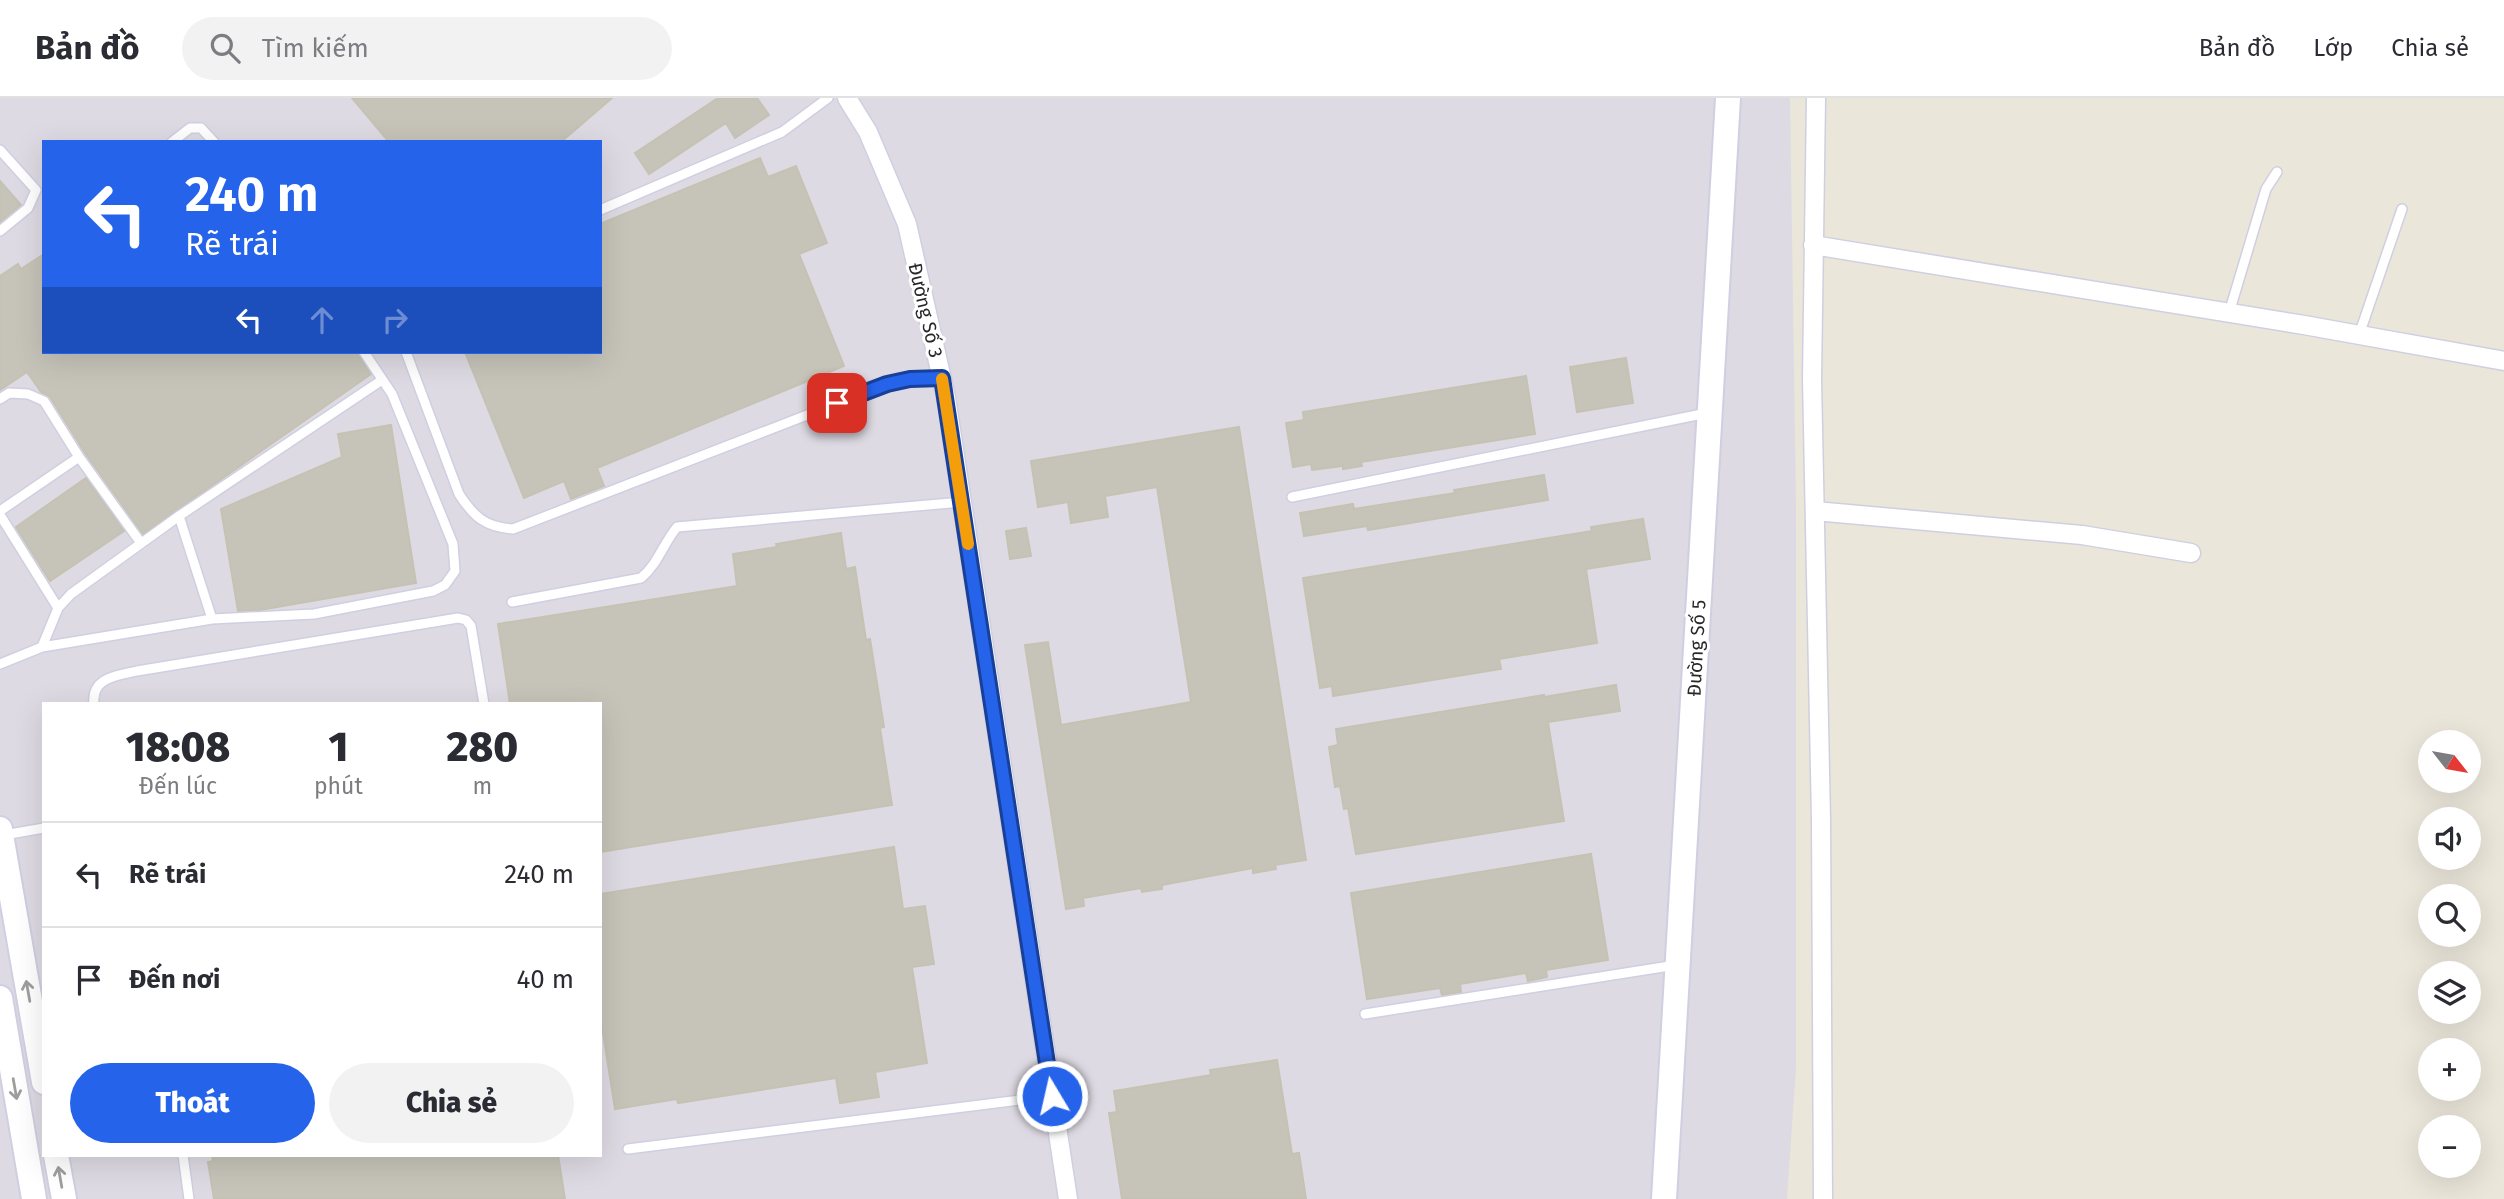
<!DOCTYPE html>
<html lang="vi">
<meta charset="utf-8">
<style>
:root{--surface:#fff;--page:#f2f2f3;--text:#2b2b33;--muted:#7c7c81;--line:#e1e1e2;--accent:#2563eb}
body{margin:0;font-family:"Fira Sans",sans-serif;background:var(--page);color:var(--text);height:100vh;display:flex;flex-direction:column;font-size:26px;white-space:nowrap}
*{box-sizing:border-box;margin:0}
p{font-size:23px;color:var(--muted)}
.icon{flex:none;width:38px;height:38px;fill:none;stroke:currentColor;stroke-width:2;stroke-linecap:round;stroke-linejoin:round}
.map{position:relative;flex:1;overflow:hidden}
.sheet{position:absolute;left:42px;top:604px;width:560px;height:455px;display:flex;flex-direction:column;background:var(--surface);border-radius:0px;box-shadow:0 7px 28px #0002}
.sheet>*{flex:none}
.top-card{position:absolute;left:42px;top:42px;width:560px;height:214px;border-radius:0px;box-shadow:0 7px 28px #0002;background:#2563eb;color:#fff;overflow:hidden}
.needle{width:46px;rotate:121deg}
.tools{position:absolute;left:2418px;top:632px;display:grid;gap:14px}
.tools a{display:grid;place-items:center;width:63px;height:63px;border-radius:50%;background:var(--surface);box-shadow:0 7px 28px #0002;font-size:35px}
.pin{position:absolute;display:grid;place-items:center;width:60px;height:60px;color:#fff;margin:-30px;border-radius:14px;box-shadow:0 4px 10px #0006}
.me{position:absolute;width:77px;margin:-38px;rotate:351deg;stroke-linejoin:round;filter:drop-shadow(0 0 5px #0008)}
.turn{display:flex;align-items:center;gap:24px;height:147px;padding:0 28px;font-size:32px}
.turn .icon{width:91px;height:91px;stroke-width:2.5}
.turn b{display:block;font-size:49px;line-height:60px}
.lanes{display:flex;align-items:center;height:66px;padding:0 28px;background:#0003;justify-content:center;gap:35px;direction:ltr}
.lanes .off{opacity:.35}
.eta{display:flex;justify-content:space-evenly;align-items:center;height:119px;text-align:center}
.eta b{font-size:42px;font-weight:800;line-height:49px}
.button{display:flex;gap:14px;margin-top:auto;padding:14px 28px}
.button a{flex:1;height:80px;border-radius:42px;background:var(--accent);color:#fff;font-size:28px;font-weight:800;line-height:80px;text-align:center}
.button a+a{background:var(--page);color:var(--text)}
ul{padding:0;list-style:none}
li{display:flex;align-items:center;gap:21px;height:105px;padding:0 28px;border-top:2px solid var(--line)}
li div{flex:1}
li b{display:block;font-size:26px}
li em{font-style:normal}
header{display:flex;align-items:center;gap:42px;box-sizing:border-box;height:98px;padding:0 35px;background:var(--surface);border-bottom:2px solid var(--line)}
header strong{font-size:33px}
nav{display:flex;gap:38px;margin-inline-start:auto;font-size:24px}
.search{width:490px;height:63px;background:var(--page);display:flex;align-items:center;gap:18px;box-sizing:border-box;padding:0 24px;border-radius:38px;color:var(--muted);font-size:26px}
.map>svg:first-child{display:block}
.industrial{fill:#dedae3;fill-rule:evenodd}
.building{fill:#c6c3b9;stroke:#c6c2b3;stroke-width:2}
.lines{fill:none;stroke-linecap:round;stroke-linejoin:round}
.lane-casing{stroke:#cfcfe1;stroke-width:12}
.street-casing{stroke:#cfcfe1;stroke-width:21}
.secondary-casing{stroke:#cfcfe1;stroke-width:28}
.lane{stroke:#fff;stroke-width:9}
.street{stroke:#fff;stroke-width:18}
.secondary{stroke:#fff;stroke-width:24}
.oneway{stroke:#9e9e9e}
.route-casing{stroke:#184099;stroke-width:18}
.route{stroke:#2563eb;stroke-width:12}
.slow{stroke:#f59e0b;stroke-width:12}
.labels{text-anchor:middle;stroke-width:6;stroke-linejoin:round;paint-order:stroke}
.street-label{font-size:19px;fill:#282828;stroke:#fff}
</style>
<header>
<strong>Bản đồ</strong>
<div class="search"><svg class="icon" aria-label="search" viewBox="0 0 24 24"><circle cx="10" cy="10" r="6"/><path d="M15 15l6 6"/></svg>Tìm kiếm</div>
<nav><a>Bản đồ</a><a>Lớp</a><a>Chia sẻ</a></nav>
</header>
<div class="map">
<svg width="2504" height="1101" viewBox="0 0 2504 1101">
<rect width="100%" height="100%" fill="#ebe6da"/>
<!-- industrial -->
<path class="industrial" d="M 0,0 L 1790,0 L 1796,405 L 1796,970 L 1787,1101 L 0,1101 ZM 44,44 L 600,44 L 600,254 L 44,254 ZM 44,606 L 600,606 L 600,1057 L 44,1057 Z"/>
<!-- building -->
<path class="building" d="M 352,0 L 612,0 L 561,44 L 389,44 Z
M 718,0 L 757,0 L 769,17 L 735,40 L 726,25 L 649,76 L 635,55 Z
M 760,60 L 768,79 L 796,68 L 827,145 L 799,156 L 844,268 L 597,370 L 604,388 L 571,401 L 564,383 L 524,400 L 465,254 L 600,254 L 600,126 Z
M 0,83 L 21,107 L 0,124 Z
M 44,156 L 44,254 L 356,254 L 371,276 L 143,436 L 85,355 L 50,299 L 41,294 L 27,274 L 0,292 L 0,178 L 18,166 L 21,171 Z
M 1626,260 L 1633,305 L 1577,314 L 1570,269 Z
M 1526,278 L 1535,336 L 1361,364 L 1362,368 L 1343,371 L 1343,368 L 1312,372 L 1311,366 L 1293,369 L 1286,325 L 1304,322 L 1303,314 Z
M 391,327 L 416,485 L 260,512 L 238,513 L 221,411 L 342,359 L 338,336 Z
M 1239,329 L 1306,762 L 1275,767 L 1276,771 L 1253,775 L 1253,770 L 1162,787 L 1162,791 L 1142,794 L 1141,790 L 1083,800 L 1084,808 L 1066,811 L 1025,547 L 1048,544 L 1061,627 L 1191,604 L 1157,389 L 1105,398 L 1108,419 L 1071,425 L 1068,404 L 1038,409 L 1031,363 Z
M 1544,377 L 1548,402 L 1368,432 L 1367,428 L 1304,438 L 1300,415 L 1353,406 L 1354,411 L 1455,395 L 1454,392 Z
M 86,380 L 124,433 L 50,483 L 16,429 Z
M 1643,421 L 1650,461 L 1586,471 L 1597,545 L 1499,561 L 1501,571 L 1333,598 L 1332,588 L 1320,590 L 1303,480 L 1592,433 L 1591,429 Z
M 1026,430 L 1031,458 L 1010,461 L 1006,433 Z
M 841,435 L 846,471 L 855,469 L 866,542 L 870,541 L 884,629 L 880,630 L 892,707 L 600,754 L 600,606 L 510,606 L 498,526 L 737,488 L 733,456 L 777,449 L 776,446 Z
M 1616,587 L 1620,613 L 1548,624 L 1564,723 L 1356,756 L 1348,710 L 1344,711 L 1340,688 L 1335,689 L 1329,649 L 1338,647 L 1336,631 L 1544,597 L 1544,599 Z
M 894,749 L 903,811 L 925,808 L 934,866 L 912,869 L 927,965 L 875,974 L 879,999 L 840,1005 L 836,980 L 678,1005 L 677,1001 L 615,1011 L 600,916 L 600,796 Z
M 1591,756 L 1608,862 L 1546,872 L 1547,879 L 1528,883 L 1526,875 L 1460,886 L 1461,894 L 1442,897 L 1440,890 L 1367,901 L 1351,795 Z
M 1277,962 L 1292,1056 L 1299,1055 L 1306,1101 L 1122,1101 L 1109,1015 L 1117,1014 L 1114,993 L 1211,977 L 1210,972 Z
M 212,1057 L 558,1057 L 565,1101 L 214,1101 L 208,1064 L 213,1063 Z"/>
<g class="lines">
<!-- lane casing -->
<g class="lane-casing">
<path id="lane" d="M 172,44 L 190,30 L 201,30 L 214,44
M 0,52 L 36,92 L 28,110 L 0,133
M 600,112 L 782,34 L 828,0
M 2229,215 L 2266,91 L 2277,74
M 2359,237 L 2402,111
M 406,254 L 459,396 C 474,419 485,429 513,431 L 887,286 L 910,281 L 942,280
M 0,301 L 9,295 L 28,296 L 44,303 L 79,359 L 141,445
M 1292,399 L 1707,315
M 0,413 L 79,359
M 0,417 L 58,510
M 179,418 L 212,521
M 512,504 L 641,480 C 658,466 663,446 677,429 L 962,404
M 42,549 L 58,510 L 71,496 L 179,418 L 382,282
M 0,566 L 42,549 L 212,521 L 314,516 L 433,493 L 445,487 L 455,473 L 453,446 L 392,296 L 364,254
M 94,606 C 91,579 117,578 137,573 L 458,520 L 466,522 L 471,528 L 484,606
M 4,737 L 44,730
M 1365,916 L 1676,867
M 628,1051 L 1052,998
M 183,1057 L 189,1101"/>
</g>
<!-- street casing -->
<g class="street-casing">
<path id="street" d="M 847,0 L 868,34 L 907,126 L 946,299 L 1068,1101
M 1816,0 L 1812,281 L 1821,722 L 1823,1101
M 1813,147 L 2304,227 L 2504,263
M 1815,413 L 2082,437 L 2191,455"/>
</g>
<!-- secondary casing -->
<g class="secondary-casing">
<path id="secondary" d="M 0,731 L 44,984
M 0,900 L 34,1101
M 56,1057 L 64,1101
M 1664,1101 L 1728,0"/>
</g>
<!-- lane -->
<use href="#lane" class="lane"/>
<!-- street -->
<use href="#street" class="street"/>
<!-- secondary -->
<use href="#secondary" class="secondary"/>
</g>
<!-- one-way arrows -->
<defs><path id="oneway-shaft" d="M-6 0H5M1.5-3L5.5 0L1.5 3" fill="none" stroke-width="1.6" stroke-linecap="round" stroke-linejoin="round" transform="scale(1.75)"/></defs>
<g class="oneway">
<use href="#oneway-shaft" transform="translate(28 893) rotate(-100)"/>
<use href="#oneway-shaft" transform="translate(15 991) rotate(80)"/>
<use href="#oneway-shaft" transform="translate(60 1079) rotate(-100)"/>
</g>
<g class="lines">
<!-- route casing -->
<g class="route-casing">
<path id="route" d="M 837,305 L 887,286 L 910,281 L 942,280 L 1052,998"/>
</g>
<!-- route -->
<use href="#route" class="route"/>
<!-- slow -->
<path class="slow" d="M 942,281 L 968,446"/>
</g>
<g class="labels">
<!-- street labels -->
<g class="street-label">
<text transform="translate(926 212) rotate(77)" y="7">Đường Số 3</text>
<text transform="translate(1696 550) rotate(-87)" y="7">Đường Số 5</text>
</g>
</g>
</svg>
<div class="tools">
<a><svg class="needle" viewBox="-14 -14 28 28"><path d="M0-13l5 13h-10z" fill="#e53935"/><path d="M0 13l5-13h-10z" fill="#7c7c81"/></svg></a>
<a><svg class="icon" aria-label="sound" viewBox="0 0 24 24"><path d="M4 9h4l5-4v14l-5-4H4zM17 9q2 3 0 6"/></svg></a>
<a><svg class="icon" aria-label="search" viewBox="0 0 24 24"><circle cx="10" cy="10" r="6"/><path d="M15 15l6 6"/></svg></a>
<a><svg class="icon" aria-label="layers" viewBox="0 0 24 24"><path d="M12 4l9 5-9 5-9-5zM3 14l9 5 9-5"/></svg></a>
<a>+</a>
<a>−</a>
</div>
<div class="pin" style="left:837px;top:305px;background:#d93025"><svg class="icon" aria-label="arrive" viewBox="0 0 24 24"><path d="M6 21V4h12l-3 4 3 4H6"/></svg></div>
<svg class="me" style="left:1052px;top:998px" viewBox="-20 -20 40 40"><circle r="17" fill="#2563eb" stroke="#fff" stroke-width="3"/><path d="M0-11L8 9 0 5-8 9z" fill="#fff"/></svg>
<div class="top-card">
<div class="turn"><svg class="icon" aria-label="left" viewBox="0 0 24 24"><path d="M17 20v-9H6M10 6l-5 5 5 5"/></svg><div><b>240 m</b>Rẽ trái</div></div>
<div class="lanes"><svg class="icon" aria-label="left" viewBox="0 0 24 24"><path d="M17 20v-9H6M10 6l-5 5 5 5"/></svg><svg class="icon off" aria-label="ahead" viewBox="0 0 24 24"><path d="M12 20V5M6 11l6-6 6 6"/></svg><svg class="icon off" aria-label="right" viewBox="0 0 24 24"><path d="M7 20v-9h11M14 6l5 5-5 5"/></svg></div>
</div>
<section class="sheet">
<div class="eta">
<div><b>18:08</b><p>Đến lúc</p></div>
<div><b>1</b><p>phút</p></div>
<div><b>280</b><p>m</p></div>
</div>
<ul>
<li><svg class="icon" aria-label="left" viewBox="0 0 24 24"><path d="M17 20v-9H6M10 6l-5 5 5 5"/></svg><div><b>Rẽ trái</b></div><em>240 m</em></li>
<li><svg class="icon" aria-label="arrive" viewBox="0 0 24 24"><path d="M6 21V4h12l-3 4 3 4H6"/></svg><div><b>Đến nơi</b></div><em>40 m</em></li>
</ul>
<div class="button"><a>Thoát</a><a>Chia sẻ</a></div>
</section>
</div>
